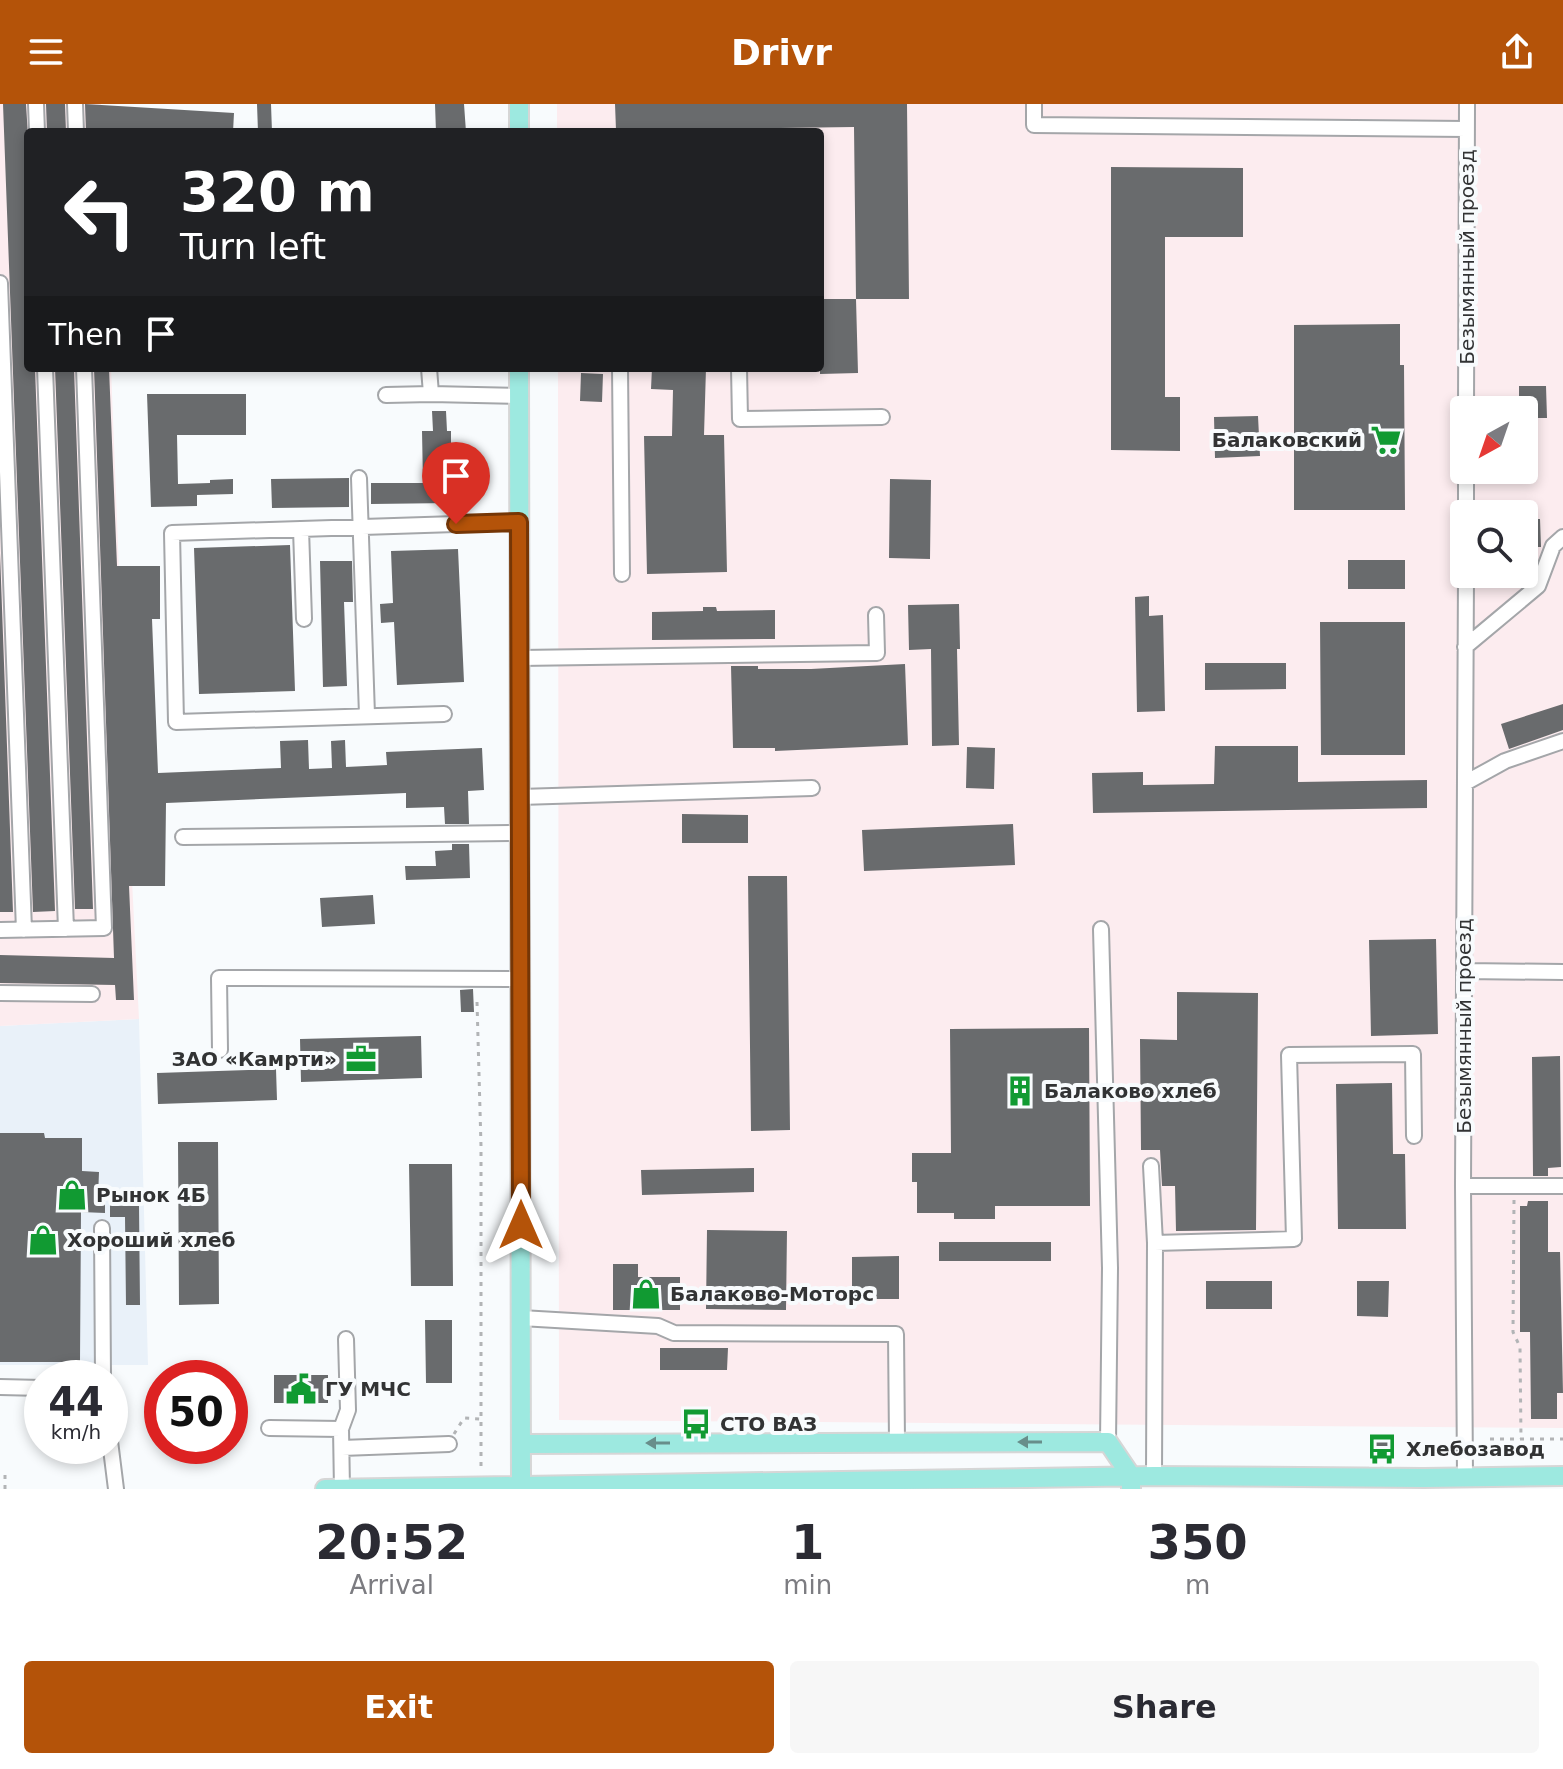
<!DOCTYPE html>
<meta charset="utf-8">
<style>
:root{--surface:#fff;--page:#f7f7f7;--text:#2b2b33;--muted:#7c7c81;--accent:#b45309}
body{margin:0;font-family:"DejaVu Sans",sans-serif;background:var(--page);color:var(--text);height:100vh;display:flex;flex-direction:column;font-size:30px;white-space:nowrap}
*{box-sizing:border-box;margin:0}
p{font-size:26px;color:var(--muted)}
.icon{flex:none;width:44px;height:44px;fill:none;stroke:currentColor;stroke-width:2;stroke-linecap:round;stroke-linejoin:round}
.map{position:relative;height:1385px;overflow:hidden}
.drawer{display:flex;flex-direction:column;background:var(--surface);flex:1}
.drawer>*{flex:none}
.guide{position:absolute;left:24px;top:24px;width:800px;height:244px;border-radius:8px;box-shadow:0 4px 12px #0003;background:#202124;color:#fff;overflow:hidden}
.needle{width:52px;rotate:220deg}
.fabs{position:absolute;left:1450px;top:292px;display:grid;gap:16px}
.fabs a{display:grid;place-items:center;width:88px;height:88px;border-radius:8px;background:var(--surface);box-shadow:0 4px 12px #0003;font-size:40px}
.speed{position:absolute;left:24px;top:1256px;display:flex;gap:16px;font-size:40px;font-weight:700;text-align:center}
.speed>*{display:grid;place-content:center;width:104px;height:104px;border-radius:50%;background:var(--surface);box-shadow:0 4px 12px #0003;line-height:1}
.speed small{font-size:20px;font-weight:400}
.speed .limit{border:12px solid #d22;background:#fff;color:#111}
.pin{position:absolute;display:grid;place-items:center;width:68px;height:68px;color:#fff;margin:-82px -34px;border-radius:50% 50% 50% 0;rotate:-45deg;box-shadow:0 0 8px #0007}
.pin .icon{rotate:45deg}
.me{position:absolute;width:88px;margin:-44px;rotate:0deg;stroke-linejoin:round;filter:drop-shadow(0 0 6px #0008)}
.turn{display:flex;align-items:center;gap:28px;height:168px;padding:0 24px;font-size:36px}
.turn .icon{width:104px;height:104px;stroke-width:2.5}
.turn b{display:block;font-size:56px;line-height:68px}
.then{display:flex;align-items:center;height:76px;padding:0 24px;background:#0003;gap:16px;font-size:30px}
.eta{display:flex;justify-content:space-evenly;align-items:center;height:136px;text-align:center}
.eta b{font-size:48px;font-weight:800;line-height:56px}
.cta{display:flex;gap:16px;margin-top:auto;padding:16px 24px}
.cta a{flex:1;height:92px;border-radius:8px;background:var(--accent);color:#fff;font-size:32px;font-weight:800;line-height:92px;text-align:center}
.cta a+a{background:var(--page);color:var(--text)}
header{display:flex;justify-content:space-between;align-items:center;height:104px;padding:0 24px;background:var(--accent);color:#fff;font-size:36px;font-weight:800}
.map>svg:first-child{display:block}
.built{fill:#e9f1f9}
.industrial{fill:#fcecef;fill-rule:evenodd}
.building{fill:#696b6d}
.lines{fill:none;stroke-linecap:round;stroke-linejoin:round}
.minor-casing{stroke:#a4a6a9;stroke-width:18}
.major-casing{stroke:#d6d6d6;stroke-width:22}
.path{stroke:#b2b4b6;stroke-width:3;stroke-dasharray:4 6;stroke-linecap:butt}
.minor{stroke:#fff;stroke-width:14}
.major{stroke:#9de9e0;stroke-width:18}
.oneway{fill:#688e8a}
.route-casing{stroke:#753606;stroke-width:20}
.route{stroke:#b45309;stroke-width:14}
.labels{text-anchor:middle;stroke-width:8;stroke-linejoin:round;paint-order:stroke}
.street-label{font-size:20px;fill:#323334;stroke:#f8fbfd}
.poi-label{font-size:20px;font-weight:bold;fill:#323334;stroke:#f8fbfd;text-anchor:start}
</style>
<header><svg class="icon" aria-label="menu" viewBox="0 0 24 24"><path d="M4 6h16M4 12h16M4 18h16"/></svg>Drivr<svg class="icon" aria-label="share" viewBox="0 0 24 24"><path d="M12 15V3M7 8l5-5 5 5M5 13v7h14v-7"/></svg></header>
<div class="map">
<svg width="1563" height="1385" viewBox="0 0 1563 1385">
<rect width="100%" height="100%" fill="#f8fbfd"/>
<!-- built -->
<path class="built" d="M 139,915 L 148,1261 L 0,1261 L 0,922 Z"/>
<!-- industrial -->
<path class="industrial" d="M 0,0 L 101,0 L 102,28 L 28,28 L 28,264 L 111,264 L 128,697 L 139,915 L 0,922 Z
M 557,0 L 1563,0 L 1563,1324 L 559,1316 L 558,264 L 820,264 L 820,28 L 557,28 ZM 1464,306 L 1524,306 L 1524,366 L 1464,366 ZM 1464,410 L 1524,410 L 1524,470 L 1464,470 Z"/>
<!-- building -->
<path class="building" d="M 3,0 L 26,0 L 28,32 L 28,264 L 35,264 L 55,807 L 33,808 Z
M 46,0 L 65,0 L 66,28 L 47,28 Z
M 85,0 L 234,9 L 233,28 L 86,28 Z
M 257,0 L 271,0 L 272,28 L 258,28 Z
M 435,0 L 464,0 L 466,28 L 436,28 Z
M 615,0 L 907,0 L 909,195 L 856,195 L 854,23 L 616,26 Z
M 1111,63 L 1243,64 L 1243,133 L 1165,133 L 1165,293 L 1180,293 L 1180,347 L 1111,346 Z
M 820,195 L 856,195 L 858,269 L 820,270 Z
M 1400,220 L 1400,261 L 1404,261 L 1405,406 L 1294,406 L 1294,221 Z
M 55,264 L 74,264 L 93,805 L 75,805 Z
M 94,264 L 109,264 L 117,462 L 160,462 L 160,515 L 152,515 L 158,669 L 281,664 L 280,637 L 308,636 L 309,665 L 332,664 L 331,637 L 345,636 L 346,663 L 387,661 L 386,648 L 482,644 L 484,686 L 468,687 L 469,720 L 445,720 L 444,703 L 406,704 L 406,689 L 166,699 L 165,782 L 129,782 L 134,896 L 116,896 L 115,881 L 0,879 L 0,851 L 114,854 Z
M 652,264 L 706,264 L 704,331 L 724,331 L 727,468 L 647,470 L 644,332 L 672,332 L 673,286 L 651,285 Z
M 581,269 L 603,270 L 602,298 L 580,297 Z
M 1519,282 L 1546,282 L 1547,314 L 1524,314 L 1524,306 L 1519,306 Z
M 147,290 L 246,290 L 246,331 L 177,331 L 178,380 L 210,379 L 210,376 L 233,375 L 233,390 L 197,391 L 197,402 L 151,403 Z
M 432,307 L 446,307 L 447,327 L 451,327 L 451,399 L 371,400 L 371,379 L 423,379 L 422,327 L 433,327 Z
M 1258,312 L 1260,352 L 1215,354 L 1214,313 Z
M 349,374 L 349,403 L 272,404 L 271,375 Z
M 890,375 L 931,376 L 930,455 L 889,454 Z
M 1524,415 L 1540,415 L 1541,443 L 1524,443 Z
M 290,441 L 295,587 L 199,590 L 194,444 Z
M 458,445 L 464,578 L 397,581 L 394,518 L 381,519 L 380,500 L 393,499 L 391,447 Z
M 0,449 L 13,808 L 0,808 Z
M 1348,456 L 1405,456 L 1405,485 L 1348,485 Z
M 320,457 L 352,457 L 353,498 L 344,498 L 347,582 L 323,583 Z
M 1149,492 L 1149,512 L 1163,511 L 1165,607 L 1137,608 L 1135,493 Z
M 959,500 L 960,545 L 957,545 L 959,641 L 932,642 L 931,545 L 909,546 L 908,501 Z
M 703,503 L 716,503 L 717,507 L 775,506 L 775,535 L 652,536 L 652,508 L 703,507 Z
M 1320,518 L 1405,518 L 1405,651 L 1321,651 Z
M 1205,559 L 1286,559 L 1286,585 L 1205,586 Z
M 905,560 L 908,641 L 775,647 L 775,644 L 733,644 L 731,562 L 758,562 L 758,565 L 811,565 Z
M 1563,600 L 1563,626 L 1509,645 L 1501,620 Z
M 1215,642 L 1298,642 L 1298,678 L 1427,676 L 1427,704 L 1093,709 L 1092,669 L 1143,668 L 1143,681 L 1214,680 Z
M 967,643 L 995,644 L 994,685 L 966,684 Z
M 682,710 L 748,711 L 748,739 L 682,739 Z
M 1013,720 L 1015,761 L 864,767 L 862,726 Z
M 452,740 L 469,740 L 470,774 L 406,776 L 405,762 L 436,762 L 435,747 L 452,746 Z
M 748,772 L 787,772 L 790,1026 L 751,1027 Z
M 373,791 L 375,820 L 322,823 L 320,794 Z
M 1436,835 L 1438,930 L 1371,932 L 1369,836 Z
M 473,885 L 474,908 L 461,908 L 460,886 Z
M 1177,888 L 1258,889 L 1256,1126 L 1176,1127 L 1175,1082 L 1162,1082 L 1160,1046 L 1141,1046 L 1140,935 L 1177,936 Z
M 1089,924 L 1090,1102 L 995,1102 L 995,1115 L 954,1115 L 954,1109 L 917,1109 L 917,1078 L 912,1078 L 912,1049 L 951,1049 L 950,925 Z
M 421,932 L 422,974 L 301,978 L 300,935 Z
M 1560,952 L 1561,1063 L 1548,1064 L 1548,1072 L 1533,1072 L 1532,953 Z
M 276,965 L 277,996 L 158,1000 L 157,969 Z
M 1392,979 L 1393,1050 L 1405,1050 L 1406,1125 L 1338,1125 L 1336,980 Z
M 0,1029 L 44,1029 L 45,1034 L 82,1034 L 82,1067 L 99,1068 L 98,1093 L 105,1093 L 105,1109 L 81,1108 L 80,1258 L 0,1258 Z
M 178,1038 L 218,1038 L 219,1200 L 179,1201 Z
M 409,1060 L 452,1060 L 453,1182 L 411,1182 Z
M 754,1064 L 754,1088 L 642,1091 L 641,1066 Z
M 1528,1097 L 1548,1097 L 1548,1148 L 1560,1148 L 1563,1289 L 1557,1289 L 1557,1315 L 1531,1315 L 1530,1228 L 1520,1228 L 1520,1102 L 1527,1102 Z
M 110,1101 L 139,1101 L 140,1201 L 126,1201 L 125,1113 L 110,1113 Z
M 707,1126 L 787,1127 L 786,1206 L 706,1205 Z
M 939,1138 L 1051,1138 L 1051,1157 L 939,1157 Z
M 899,1152 L 899,1195 L 852,1195 L 852,1153 Z
M 613,1160 L 638,1160 L 638,1173 L 680,1173 L 680,1206 L 613,1206 Z
M 1206,1177 L 1272,1177 L 1272,1205 L 1206,1205 Z
M 1357,1177 L 1389,1177 L 1388,1213 L 1357,1212 Z
M 425,1216 L 452,1216 L 452,1279 L 426,1279 Z
M 660,1244 L 728,1244 L 727,1266 L 660,1266 Z
M 274,1271 L 328,1271 L 328,1299 L 274,1299 Z
M 1368,1333 L 1395,1333 L 1395,1347 L 1368,1348 Z
M 176,1342 L 214,1342 L 213,1353 L 176,1352 Z"/>
<g class="lines">
<!-- minor casing -->
<g class="minor-casing">
<path id="minor" d="M 36,0 L 37,28
M 75,0 L 76,28
M 1034,0 L 1034,21 L 1467,25
M 0,179 L 24,826
M 45,264 L 66,825
M 429,264 L 431,290 L 519,292
M 620,264 L 622,470
M 739,264 L 740,315 L 882,313
M 386,291 L 431,290
M 1466,306 L 1467,0
M 359,374 L 367,611
M 1466,410 L 1466,366
M 301,425 L 304,515
M 1465,543 L 1538,482 L 1553,442 L 1563,433
M 520,554 L 877,549 L 876,511
M 444,610 L 176,618 L 172,429 L 519,418
M 1465,679 L 1505,657 L 1563,637
M 520,693 L 812,684
M 183,733 L 520,729
M 1101,825 L 1110,1164 L 1108,1338
M 0,826 L 104,824 L 84,264
M 1464,867 L 1563,868
M 0,889 L 92,890
M 220,946 L 219,874 L 520,875
M 1151,1062 L 1155,1139 L 1154,1372
M 1463,1082 L 1563,1082
M 102,1124 L 103,1274
M 1155,1139 L 1294,1135 L 1289,951 L 1413,950 L 1414,1032
M 521,1214 L 658,1222 L 674,1229 L 896,1230 L 897,1338
M 0,1283 L 42,1284
M 269,1324 L 341,1325
M 110,1337 L 116,1385
M 342,1344 L 449,1340
M 1465,1373 L 1463,1082 L 1466,470
M 342,1385 L 341,1325 L 348,1306 L 346,1235"/>
</g>
<!-- major casing -->
<g class="major-casing">
<path id="major" d="M 519,0 L 519,28
M 519,264 L 521,1385
M 521,1340 L 1108,1338 L 1131,1372 L 1131,1385
M 325,1385 L 1154,1372 L 1424,1374 L 1563,1372"/>
</g>
<!-- path -->
<path class="path" d="M 477,898 L 481,1042 L 481,1362
M 1514,1096 L 1513,1228 L 1520,1243 L 1521,1335
M 454,1330 L 464,1314 L 481,1315
M 1490,1335 L 1563,1335
M 5,1385 L 5,1367"/>
<!-- minor -->
<use href="#minor" class="minor"/>
<!-- major -->
<use href="#major" class="major"/>
</g>
<!-- one-way arrows -->
<defs><path id="oneway-solid" d="M-6-.8H1V-3.2L6.5 0L1 3.2V.8H-6Z" transform="scale(2)"/></defs>
<g class="oneway">
<use href="#oneway-solid" transform="translate(1030 1338) rotate(180)"/>
<use href="#oneway-solid" transform="translate(658 1339) rotate(180)"/>
</g>
<g class="lines">
<!-- route casing -->
<g class="route-casing">
<path id="route" d="M 456,420 L 519,418 L 521,1121"/>
</g>
<!-- route -->
<use href="#route" class="route"/>
</g>
<!-- icons -->
<defs>
<g id="supermarket-bare" transform="scale(2.4)"><path d="M-6-5.5h2.5l.6 2H6L4.5 2H-2.5L-4.4-4H-6ZM-1.5 3.2a1.3 1.3 0 1 0 .1 0ZM3 3.2a1.3 1.3 0 1 0 .1 0Z" fill="#119a32" stroke="#f8fbfd" stroke-width="2.5" paint-order="stroke"/></g>
<g id="office-bare" transform="scale(2.4)"><path d="M-6-3h4V-5.5h4V-3h4V5H-6ZM-1-4.5V-3h2v-1.5ZM-6 0V1H6V0Z" fill="#119a32" stroke="#f8fbfd" stroke-width="2.5" paint-order="stroke"/></g>
<g id="building-bare" transform="scale(2.4)"><path d="M-4-6H4V6H1V3H-1V6H-4ZM-2.5-4.3h1.7v1.8h-1.7ZM.8-4.3h1.7v1.8H.8ZM-2.5-1h1.7V.8h-1.7ZM.8-1h1.7V.8H.8Z" fill="#119a32" stroke="#f8fbfd" stroke-width="2.5" paint-order="stroke"/></g>
<g id="shop-bare" transform="scale(2.4)"><path d="M-5-2.5h2.3a2.7 3.5 0 0 1 5.4 0H5L5.5 6h-11ZM-1.5-2.5h3a1.5 2.3 0 0 0-3 0Z" fill="#119a32" stroke="#f8fbfd" stroke-width="2.5" paint-order="stroke"/></g>
<g id="civic-bare" transform="scale(2.4)"><path d="M-.6-6.5H3V-4.5H.6V-3L4-1V1h2V6H-6V1h2V-1L-.6-3ZM-1.2 2.5V6h2.4V2.5Z" fill="#119a32" stroke="#f8fbfd" stroke-width="2.5" paint-order="stroke"/></g>
<g id="bus-bare" transform="scale(2.4)"><path d="M-5-6H5V4H4V6H2V4H-2V6H-4V4H-5ZM-3.5-4V0h7V-4ZM-3.5 1.2v1.5H-2V1.2ZM2 1.2v1.5H3.5V1.2Z" fill="#119a32" stroke="#f8fbfd" stroke-width="2.5" paint-order="stroke"/></g>
</defs>
<g fill-rule="evenodd">
<use href="#supermarket-bare" x="1386" y="336"/>
<use href="#office-bare" x="361" y="955"/>
<use href="#building-bare" x="1020" y="987"/>
<use href="#shop-bare" x="72" y="1091"/>
<use href="#shop-bare" x="43" y="1136"/>
<use href="#shop-bare" x="646" y="1190"/>
<use href="#civic-bare" x="301" y="1285"/>
<use href="#bus-bare" x="696" y="1320"/>
<use href="#bus-bare" x="1382" y="1345"/>
</g>
<g class="labels">
<!-- street labels -->
<g class="street-label">
<text transform="translate(1467 153) rotate(-90)" y="7">Безымянный проезд</text>
<text transform="translate(1464 922) rotate(-90)" y="7">Безымянный проезд</text>
</g>
<!-- poi labels -->
<g class="poi-label">
<text x="1362" y="343" text-anchor="end">Балаковский</text>
<text x="337" y="962" text-anchor="end">ЗАО «Камрти»</text>
<text x="1044" y="994">Балаково хлеб</text>
<text x="96" y="1098">Рынок 4Б</text>
<text x="67" y="1143">Хороший хлеб</text>
<text x="670" y="1197">Балаково-Моторс</text>
<text x="325" y="1292">ГУ МЧС</text>
<text x="720" y="1327">СТО ВАЗ</text>
<text x="1406" y="1352">Хлебозавод</text>
</g>
</g>
</svg>
<div class="fabs">
<a><svg class="needle" viewBox="-14 -14 28 28"><path d="M0-13l5 13h-10z" fill="#e53935"/><path d="M0 13l5-13h-10z" fill="#7c7c81"/></svg></a>
<a><svg class="icon" aria-label="search" viewBox="0 0 24 24"><circle cx="10" cy="10" r="6"/><path d="M15 15l6 6"/></svg></a>
</div>
<div class="speed"><div>44<small>km/h</small></div><div class="limit">50</div></div>
<div class="pin" style="left:456px;top:420px;background:#d93025"><svg class="icon" aria-label="arrive" viewBox="0 0 24 24"><path d="M6 21V4h12l-3 4 3 4H6"/></svg></div>
<svg class="me" style="left:521px;top:1121px" viewBox="-20 -20 40 40"><path d="M0-17L14 15 0 8-14 15z" fill="#b45309" stroke="#fff" stroke-width="4"/></svg>
<div class="guide">
<div class="turn"><svg class="icon" aria-label="left" viewBox="0 0 24 24"><path d="M17 20v-9H6M10 6l-5 5 5 5"/></svg><div><b>320 m</b>Turn left</div></div>
<div class="then">Then<svg class="icon" aria-label="arrive" viewBox="0 0 24 24"><path d="M6 21V4h12l-3 4 3 4H6"/></svg></div>
</div>
</div>
<section class="drawer">
<div class="eta">
<div><b>20:52</b><p>Arrival</p></div>
<div><b>1</b><p>min</p></div>
<div><b>350</b><p>m</p></div>
</div>
<div class="cta"><a>Exit</a><a>Share</a></div>
</section>
